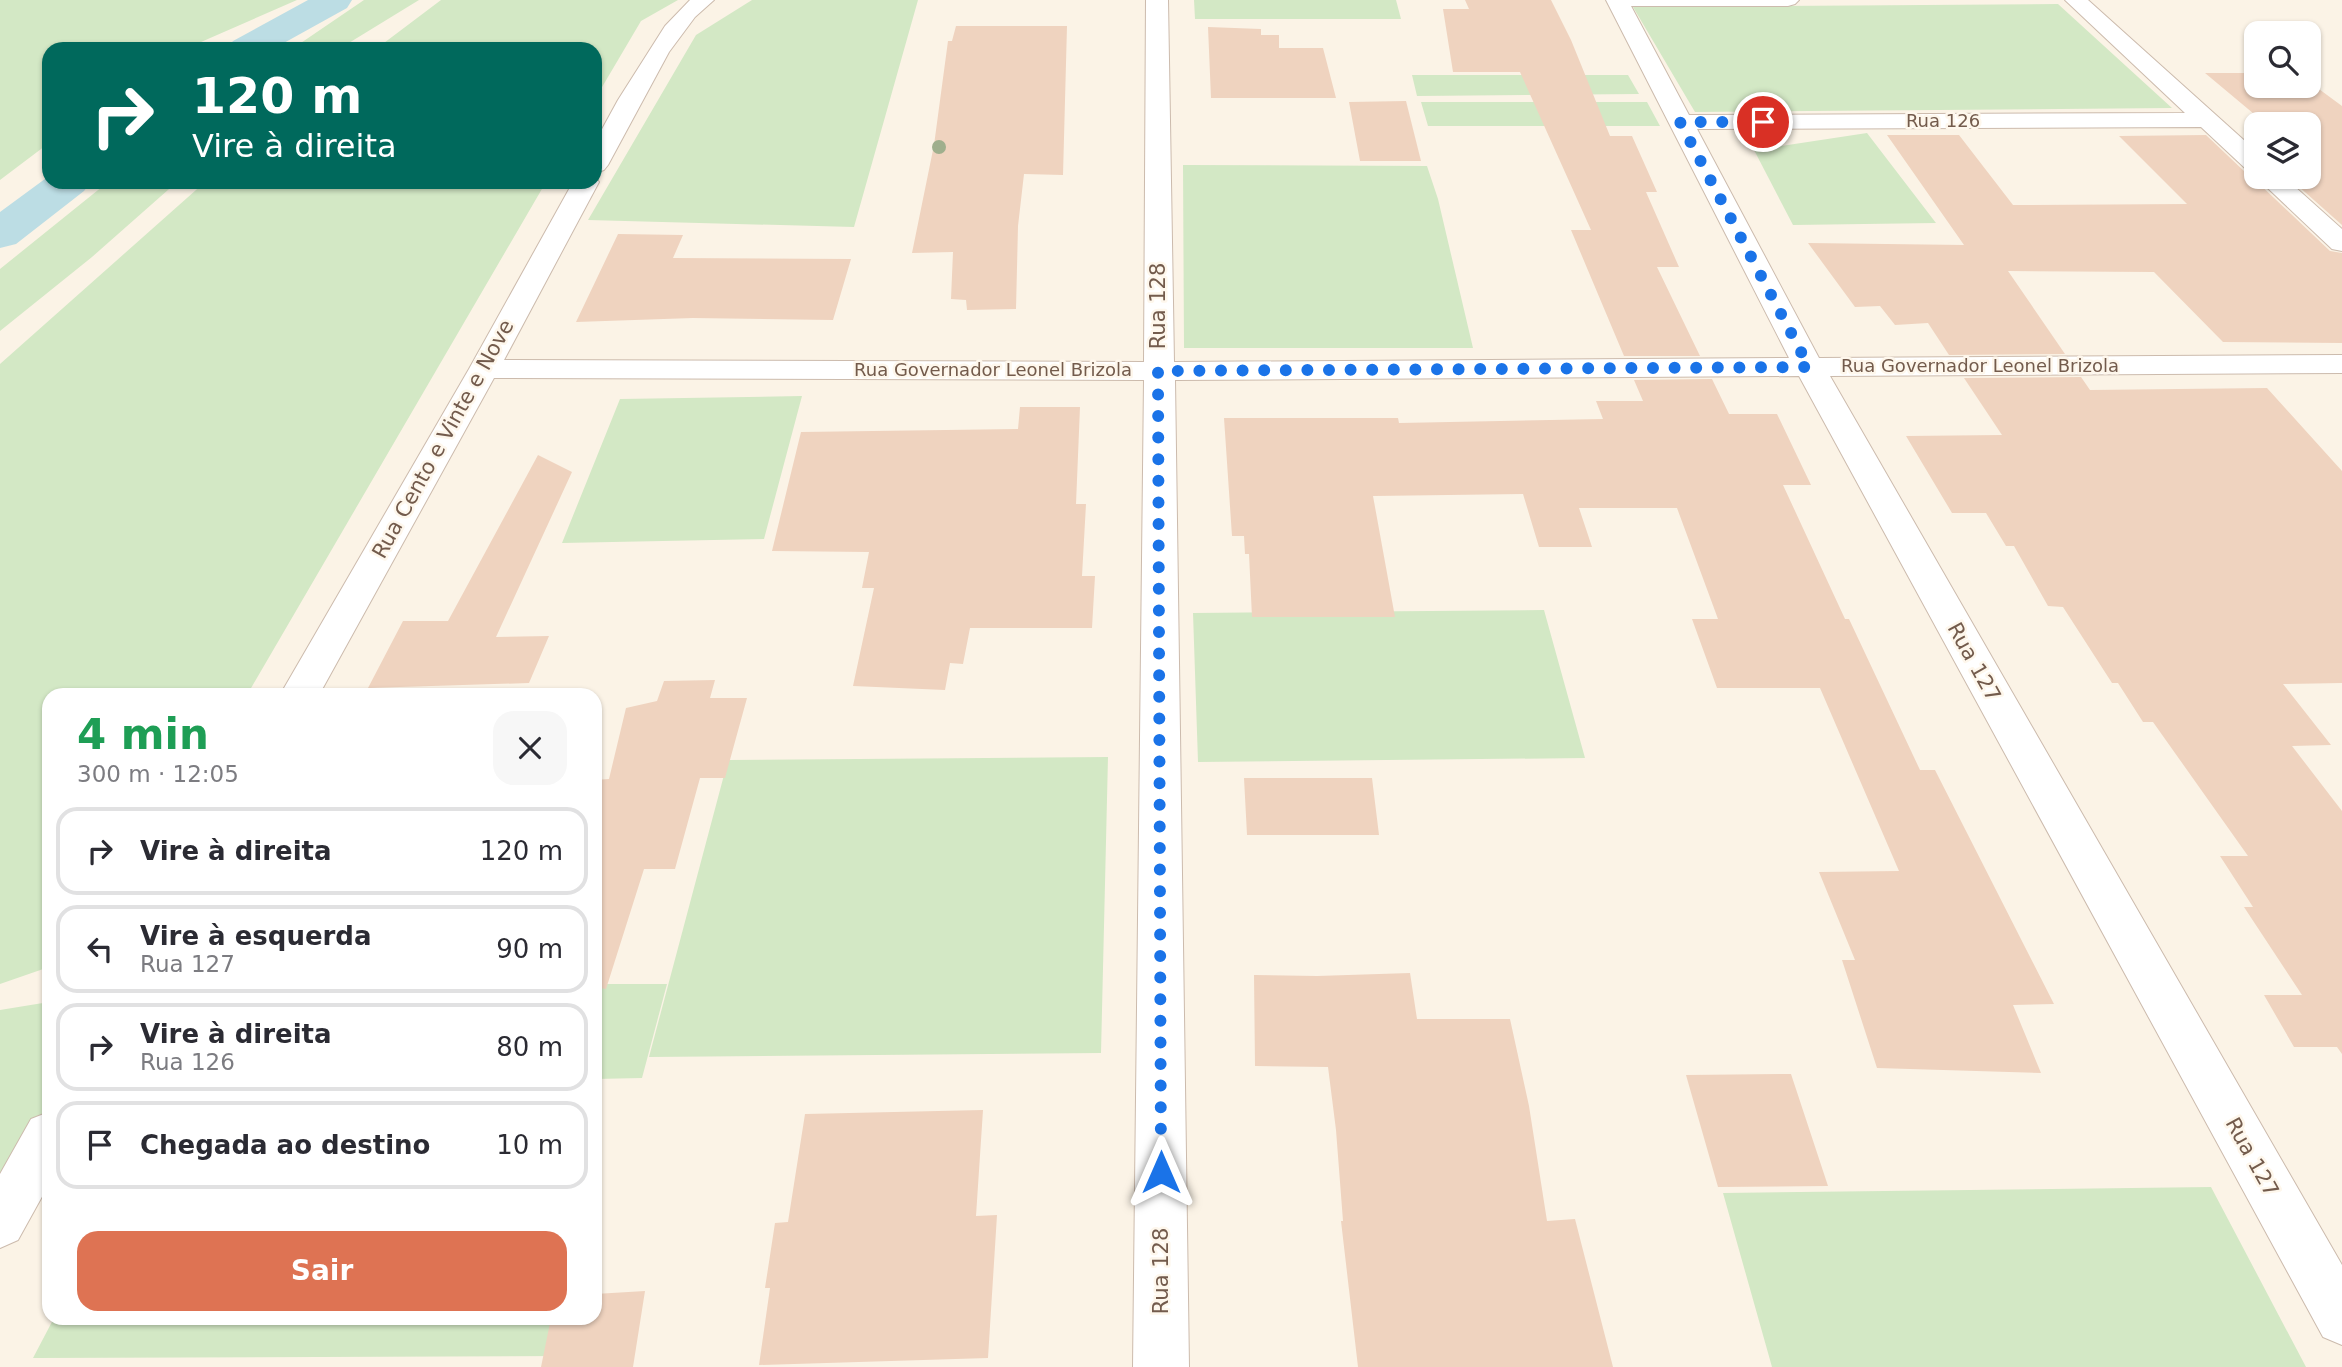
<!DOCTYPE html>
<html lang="pt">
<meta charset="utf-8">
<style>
:root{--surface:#fff;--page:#f7f7f7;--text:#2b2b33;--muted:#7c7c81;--line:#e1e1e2;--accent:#de7353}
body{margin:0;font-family:"DejaVu Sans",sans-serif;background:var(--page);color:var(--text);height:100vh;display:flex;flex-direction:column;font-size:26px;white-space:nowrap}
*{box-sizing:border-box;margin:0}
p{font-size:23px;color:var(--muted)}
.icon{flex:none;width:38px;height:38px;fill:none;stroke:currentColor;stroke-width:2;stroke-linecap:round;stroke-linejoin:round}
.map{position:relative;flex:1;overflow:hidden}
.drawer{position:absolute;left:42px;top:688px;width:560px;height:637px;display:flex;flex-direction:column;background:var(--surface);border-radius:21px;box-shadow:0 2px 5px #0004}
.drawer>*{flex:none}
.hud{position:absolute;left:42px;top:42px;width:560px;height:147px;border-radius:21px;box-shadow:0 2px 5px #0004;background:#00695c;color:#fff;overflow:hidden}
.buttons{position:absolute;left:2244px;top:21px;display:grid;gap:14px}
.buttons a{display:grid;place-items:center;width:77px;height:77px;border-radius:14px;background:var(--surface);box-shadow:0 2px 5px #0004;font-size:35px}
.pin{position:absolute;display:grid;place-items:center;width:60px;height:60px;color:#fff;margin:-30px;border:4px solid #fff;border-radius:50%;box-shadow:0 2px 7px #0007}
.me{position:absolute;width:77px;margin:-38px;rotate:0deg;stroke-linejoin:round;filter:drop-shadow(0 0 5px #0008)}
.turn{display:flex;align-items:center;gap:24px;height:147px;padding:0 35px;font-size:32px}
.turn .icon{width:91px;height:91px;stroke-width:2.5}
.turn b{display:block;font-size:49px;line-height:60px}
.round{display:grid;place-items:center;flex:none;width:74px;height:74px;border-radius:21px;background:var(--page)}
.head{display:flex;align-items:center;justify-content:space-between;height:119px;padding:0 35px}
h1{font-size:42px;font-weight:700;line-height:52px;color:#1e9e55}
.button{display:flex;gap:14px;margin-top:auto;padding:14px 35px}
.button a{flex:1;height:80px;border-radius:21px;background:var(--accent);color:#fff;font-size:28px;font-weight:700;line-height:80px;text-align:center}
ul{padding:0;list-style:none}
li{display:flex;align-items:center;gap:21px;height:88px;margin:0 14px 10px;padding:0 21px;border:4px solid var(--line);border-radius:21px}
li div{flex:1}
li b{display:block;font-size:26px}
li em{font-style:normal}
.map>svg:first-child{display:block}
.green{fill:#d3e8c5}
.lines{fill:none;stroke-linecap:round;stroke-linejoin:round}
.canal{fill:#bcdde4;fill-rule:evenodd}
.building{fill:#efd3bf}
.minor-casing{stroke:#ccbbad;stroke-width:2}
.minor{fill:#fff;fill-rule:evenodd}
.tree{fill:#9faf8d}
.route{stroke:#1a73e8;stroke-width:12;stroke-dasharray:0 21.6}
.labels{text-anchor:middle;stroke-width:5;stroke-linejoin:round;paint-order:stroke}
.far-street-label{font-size:18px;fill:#735b4c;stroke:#fef7ec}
.street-label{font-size:21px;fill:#735b4c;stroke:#fef7ec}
</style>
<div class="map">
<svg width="2342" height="1367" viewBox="0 0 2342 1367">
<rect width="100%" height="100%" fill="#fbf3e6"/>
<!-- green -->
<path class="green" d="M 0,0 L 297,0 L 185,49 L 49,49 L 49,143 L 0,180 Z
M 364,0 L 419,0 L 339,49 L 292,49 Z
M 441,0 L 678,0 L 641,21 L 595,99 L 595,49 L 376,49 Z
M 752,0 L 918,0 L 854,227 L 588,220 L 696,35 Z
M 1194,0 L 1396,0 L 1401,19 L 1195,19 Z
M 2058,4 L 2172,108 L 1695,112 L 1633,7 Z
M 1412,75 L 1628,75 L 1639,94 L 1417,96 Z
M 1421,102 L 1647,102 L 1660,126 L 1428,126 Z
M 1867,133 L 1936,223 L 1793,225 L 1754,150 Z
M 1183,165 L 1427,166 L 1438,199 L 1473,348 L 1184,348 Z
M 108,182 L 177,182 L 92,257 L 0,331 L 0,269 Z
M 205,182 L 546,182 L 247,695 L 49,695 L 49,967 L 0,984 L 0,364 Z
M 802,396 L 764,539 L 562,543 L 620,399 Z
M 1544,610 L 1585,758 L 1198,762 L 1193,613 Z
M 1108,757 L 1101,1053 L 649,1057 L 728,760 Z
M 595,984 L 667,984 L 642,1078 L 595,1079 Z
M 49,1002 L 49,1110 L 0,1198 L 0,1010 Z
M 2211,1187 L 2306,1367 L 1772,1367 L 1723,1193 Z
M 54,1318 L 576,1318 L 566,1356 L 33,1358 Z"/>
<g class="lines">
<!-- canal -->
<path class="canal" d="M 308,0 L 352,0 L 347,8 L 273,49 L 227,49 L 233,41 Z
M 49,176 L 49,182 L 91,182 L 84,191 L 16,244 L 0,248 L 0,212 Z"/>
</g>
<!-- building -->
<path class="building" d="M 1465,0 L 1551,0 L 1571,40 L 1610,136 L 1632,136 L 1657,192 L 1646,192 L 1679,267 L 1657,267 L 1700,356 L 1624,356 L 1571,230 L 1591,230 L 1520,72 L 1453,72 L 1443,9 L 1469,9 Z
M 956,26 L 1067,26 L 1063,175 L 1024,174 L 1018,226 L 1016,309 L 967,310 L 966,300 L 951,299 L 953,252 L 912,253 L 934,145 L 948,41 L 952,41 Z
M 1208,27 L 1261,29 L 1261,35 L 1279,35 L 1279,48 L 1323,48 L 1336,98 L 1211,98 Z
M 2205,73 L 2256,73 L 2256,86 L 2308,86 L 2308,81 L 2342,106 L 2342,225 L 2288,177 L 2308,177 L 2308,124 L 2266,124 Z
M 1406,101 L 1421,161 L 1360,161 L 1349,102 Z
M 1887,135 L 1959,135 L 2013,205 L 2187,204 L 2119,136 L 2206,135 L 2245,172 L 2254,175 L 2254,179 L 2330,251 L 2342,253 L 2342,343 L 2223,342 L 2154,272 L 2008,271 L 2065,354 L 1949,355 L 1928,323 L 1895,325 L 1880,306 L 1855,307 L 1808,243 L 1964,245 Z
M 618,234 L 683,235 L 673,258 L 851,259 L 833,320 L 693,318 L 576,322 Z
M 2081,377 L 2090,390 L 2267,388 L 2342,471 L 2342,683 L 2283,684 L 2331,745 L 2292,746 L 2342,811 L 2342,1054 L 2337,1047 L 2294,1047 L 2264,995 L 2302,995 L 2244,907 L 2253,907 L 2220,856 L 2248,856 L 2153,722 L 2143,722 L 2118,683 L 2112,683 L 2063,607 L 2048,606 L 2014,546 L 2006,546 L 1986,513 L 1952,513 L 1906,436 L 2002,435 L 1964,378 Z
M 1712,379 L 1729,414 L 1777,414 L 1811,485 L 1783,485 L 1845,619 L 1849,619 L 1920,770 L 1935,770 L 2054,1004 L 2013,1005 L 2041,1073 L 1877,1068 L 1842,960 L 1855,960 L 1819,872 L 1899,871 L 1820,688 L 1717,688 L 1692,619 L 1718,619 L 1677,508 L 1579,508 L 1592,547 L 1539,547 L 1523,494 L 1373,496 L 1395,617 L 1252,617 L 1249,554 L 1245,554 L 1244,536 L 1232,536 L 1224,418 L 1398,418 L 1399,423 L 1603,419 L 1596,401 L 1643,401 L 1634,380 Z
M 1020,407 L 1080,407 L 1076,504 L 1086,504 L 1082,576 L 1095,576 L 1092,628 L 970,628 L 963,664 L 950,663 L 945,690 L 853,686 L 874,588 L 862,588 L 869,552 L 772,551 L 801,432 L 1018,429 Z
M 538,455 L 572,472 L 496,637 L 549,636 L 529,683 L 368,688 L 403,621 L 448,621 Z
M 715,680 L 710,698 L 747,698 L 725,778 L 700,778 L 675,869 L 644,869 L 606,989 L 595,987 L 595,780 L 609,779 L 626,708 L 657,701 L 664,681 Z
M 1244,778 L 1372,778 L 1379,835 L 1247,835 Z
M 1410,973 L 1417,1019 L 1510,1019 L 1529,1106 L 1547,1221 L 1575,1219 L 1613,1367 L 1358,1367 L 1341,1221 L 1343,1221 L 1336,1130 L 1328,1067 L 1255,1066 L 1254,975 L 1317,976 Z
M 1791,1074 L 1828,1186 L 1718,1187 L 1686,1075 Z
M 983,1110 L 976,1216 L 997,1215 L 988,1358 L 759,1365 L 770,1288 L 765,1288 L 775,1223 L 788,1222 L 805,1114 Z
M 645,1291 L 633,1367 L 541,1367 L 551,1318 L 595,1318 L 595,1294 Z"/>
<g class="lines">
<!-- minor casing -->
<g class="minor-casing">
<path id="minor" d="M 690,0 L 714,0 L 695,17 L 669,52 L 608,165 L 604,170 L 595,173 L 595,142 L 618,100 L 665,26 Z
M 1146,0 L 1168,0 L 1174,362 L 1789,358 L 1606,0 L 1799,0 L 1795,4 L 1788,6 L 1631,6 L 1689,115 L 2185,113 L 2065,0 L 2088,0 L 2256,151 L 2256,173 L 2247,170 L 2201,127 L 1697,129 L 1819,358 L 2342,355 L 2342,373 L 1830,376 L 2342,1265 L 2342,1345 L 2323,1337 L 1799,376 L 1175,380 L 1189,1367 L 1133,1367 L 1144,380 L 494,378 L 319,695 L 280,695 L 469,369 L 573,182 L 595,182 L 595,177 L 599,182 L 504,360 L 1144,362 Z
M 2256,177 L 2284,177 L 2342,229 L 2342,251 L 2332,249 Z
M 49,1112 L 49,1184 L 18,1240 L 0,1248 L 0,1174 L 31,1119 Z"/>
</g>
<!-- minor -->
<use href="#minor" class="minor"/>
</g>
<!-- trees -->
<circle class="tree" cx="939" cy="147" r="7"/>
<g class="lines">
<!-- route -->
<path class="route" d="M 1161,1172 L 1158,371 L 1809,367 L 1680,122 L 1763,122"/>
</g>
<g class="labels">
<!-- far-street labels -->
<g class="far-street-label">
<text x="1943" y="127">Rua 126</text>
<text x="1980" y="372">Rua Governador Leonel Brizola</text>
<text x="993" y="376">Rua Governador Leonel Brizola</text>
</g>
<!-- street labels -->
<g class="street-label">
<text transform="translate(1158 306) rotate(-90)" y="7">Rua 128</text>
<text transform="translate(443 439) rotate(-61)" y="7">Rua Cento e Vinte e Nove</text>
<text transform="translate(1974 662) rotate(61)" y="7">Rua 127</text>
<text transform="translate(2252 1157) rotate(61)" y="7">Rua 127</text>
<text transform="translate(1161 1271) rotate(-90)" y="7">Rua 128</text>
</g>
</g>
</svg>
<div class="buttons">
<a><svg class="icon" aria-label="search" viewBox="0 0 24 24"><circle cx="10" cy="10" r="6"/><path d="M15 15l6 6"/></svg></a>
<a><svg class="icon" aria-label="layers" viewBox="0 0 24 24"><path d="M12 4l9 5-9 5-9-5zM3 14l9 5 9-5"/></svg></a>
</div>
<div class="pin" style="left:1763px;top:122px;background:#d93025"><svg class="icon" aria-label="arrive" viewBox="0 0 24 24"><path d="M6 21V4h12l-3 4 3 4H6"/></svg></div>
<svg class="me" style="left:1161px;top:1172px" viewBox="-20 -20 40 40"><path d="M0-17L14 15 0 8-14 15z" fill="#1a73e8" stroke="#fff" stroke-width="4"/></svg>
<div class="hud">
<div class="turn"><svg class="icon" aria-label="right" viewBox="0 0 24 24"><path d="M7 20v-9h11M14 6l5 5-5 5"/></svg><div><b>120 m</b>Vire à direita</div></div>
</div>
<section class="drawer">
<div class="head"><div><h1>4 min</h1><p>300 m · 12:05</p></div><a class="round"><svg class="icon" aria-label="close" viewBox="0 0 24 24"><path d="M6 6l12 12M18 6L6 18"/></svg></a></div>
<ul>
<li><svg class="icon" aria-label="right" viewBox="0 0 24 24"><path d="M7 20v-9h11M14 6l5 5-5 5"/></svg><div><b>Vire à direita</b></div><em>120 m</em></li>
<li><svg class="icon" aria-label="left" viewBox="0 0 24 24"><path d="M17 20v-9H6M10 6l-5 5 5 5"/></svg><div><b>Vire à esquerda</b><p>Rua 127</p></div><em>90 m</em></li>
<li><svg class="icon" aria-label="right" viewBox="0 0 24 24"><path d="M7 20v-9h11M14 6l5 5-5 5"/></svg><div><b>Vire à direita</b><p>Rua 126</p></div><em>80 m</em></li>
<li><svg class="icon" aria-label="arrive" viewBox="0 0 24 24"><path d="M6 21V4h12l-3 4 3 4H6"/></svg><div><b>Chegada ao destino</b></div><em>10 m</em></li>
</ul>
<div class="button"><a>Sair</a></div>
</section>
</div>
